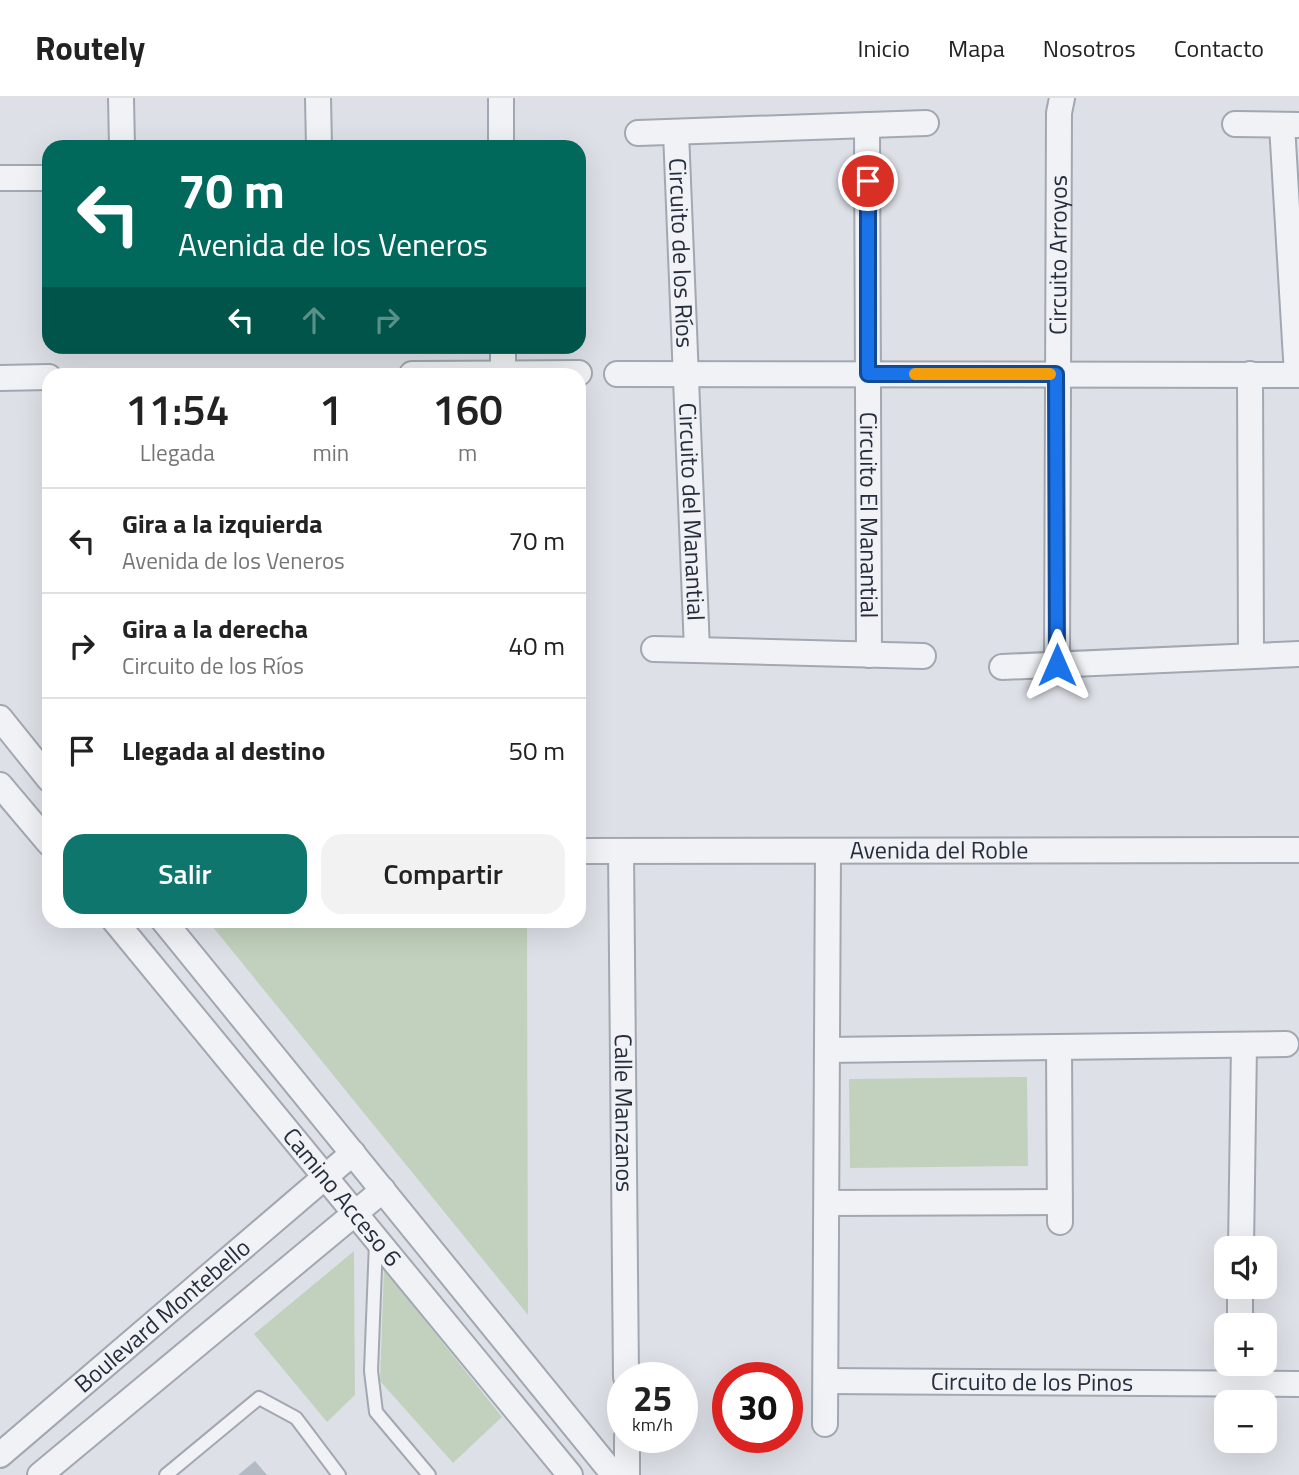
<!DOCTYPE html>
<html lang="es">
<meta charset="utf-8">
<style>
:root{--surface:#fff;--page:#f2f2f2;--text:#222;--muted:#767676;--line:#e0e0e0;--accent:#0f766e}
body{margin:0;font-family:"Titillium Web",sans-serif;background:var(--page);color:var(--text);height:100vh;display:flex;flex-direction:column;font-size:26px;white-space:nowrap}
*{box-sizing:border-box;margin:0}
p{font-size:23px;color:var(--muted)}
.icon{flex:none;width:38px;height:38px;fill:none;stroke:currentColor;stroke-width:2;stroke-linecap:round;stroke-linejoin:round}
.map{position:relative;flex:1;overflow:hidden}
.drawer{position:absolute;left:42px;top:270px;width:544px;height:560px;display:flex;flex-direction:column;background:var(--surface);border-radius:21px;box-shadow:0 7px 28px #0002}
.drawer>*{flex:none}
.top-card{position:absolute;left:42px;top:42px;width:544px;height:214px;border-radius:21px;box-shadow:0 7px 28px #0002;background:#00695c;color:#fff;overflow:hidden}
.controls{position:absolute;left:1214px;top:1138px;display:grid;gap:14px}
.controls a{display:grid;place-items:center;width:63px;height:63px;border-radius:14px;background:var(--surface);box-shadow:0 7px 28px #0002;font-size:35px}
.speed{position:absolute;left:607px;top:1264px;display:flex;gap:14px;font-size:35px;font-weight:700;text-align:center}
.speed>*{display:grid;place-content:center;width:91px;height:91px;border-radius:50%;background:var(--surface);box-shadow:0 7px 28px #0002;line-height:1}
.speed small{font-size:18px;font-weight:400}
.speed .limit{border:10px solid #d22;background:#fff;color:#111}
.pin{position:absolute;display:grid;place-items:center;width:60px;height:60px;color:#fff;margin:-30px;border:4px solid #fff;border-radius:50%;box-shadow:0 2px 7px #0007}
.me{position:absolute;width:77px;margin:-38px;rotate:0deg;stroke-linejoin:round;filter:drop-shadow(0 0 5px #0008)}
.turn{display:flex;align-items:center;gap:24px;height:147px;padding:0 21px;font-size:32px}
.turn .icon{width:91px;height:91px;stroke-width:2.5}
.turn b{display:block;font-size:49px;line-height:60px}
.lanes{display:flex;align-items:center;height:66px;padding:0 21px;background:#0003;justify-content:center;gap:35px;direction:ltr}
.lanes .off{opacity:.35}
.eta{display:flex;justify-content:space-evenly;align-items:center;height:119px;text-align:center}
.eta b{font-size:42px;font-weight:600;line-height:49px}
.button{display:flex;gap:14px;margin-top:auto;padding:14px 21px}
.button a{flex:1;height:80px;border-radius:21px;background:var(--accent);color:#fff;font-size:28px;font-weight:600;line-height:80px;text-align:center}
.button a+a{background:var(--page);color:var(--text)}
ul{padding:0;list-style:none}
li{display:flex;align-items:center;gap:21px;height:105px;padding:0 21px;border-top:2px solid var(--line)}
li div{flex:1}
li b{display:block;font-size:26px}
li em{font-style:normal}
header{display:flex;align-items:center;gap:42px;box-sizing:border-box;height:98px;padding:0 35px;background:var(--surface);border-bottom:2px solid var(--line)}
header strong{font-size:33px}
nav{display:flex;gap:38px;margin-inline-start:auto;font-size:24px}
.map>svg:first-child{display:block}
.green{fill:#c2d1be}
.building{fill:#b4bac4}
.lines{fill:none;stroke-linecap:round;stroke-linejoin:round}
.service-casing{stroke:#a2a8b1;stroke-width:16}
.minor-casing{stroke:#a2a8b1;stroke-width:28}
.service{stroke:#f0f2f5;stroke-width:12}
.minor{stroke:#f0f2f5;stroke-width:24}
.route-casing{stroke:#114b97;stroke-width:18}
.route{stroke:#1a73e8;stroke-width:12}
.slow{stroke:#f59e0b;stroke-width:12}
.labels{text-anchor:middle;stroke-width:7;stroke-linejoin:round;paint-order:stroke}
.street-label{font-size:24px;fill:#262e3e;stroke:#ecf0f5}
</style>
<header>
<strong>Routely</strong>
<nav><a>Inicio</a><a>Mapa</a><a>Nosotros</a><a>Contacto</a></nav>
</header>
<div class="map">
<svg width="1299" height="1377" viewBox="0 0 1299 1377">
<rect width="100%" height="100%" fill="#dde1e7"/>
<!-- green -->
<path class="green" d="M 208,823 L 527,823 L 528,1217 Z
M 1027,979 L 1028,1068 L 850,1070 L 849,981 Z
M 354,1153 L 355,1297 L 327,1324 L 254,1236 Z
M 384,1171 L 502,1319 L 453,1365 L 380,1283 Z"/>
<!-- building -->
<path class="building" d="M 255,1363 L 267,1377 L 238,1377 Z"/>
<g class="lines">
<!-- service casing -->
<g class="service-casing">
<path id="service" d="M 376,1144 L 371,1273 L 376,1314 L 429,1377
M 166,1377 L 259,1300 L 296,1320 L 339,1377"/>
</g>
<!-- minor casing -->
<g class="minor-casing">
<g id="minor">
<path d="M 121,0 L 122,49"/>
<path d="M 318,0 L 319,49"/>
<path d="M 501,0 L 501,49"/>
<path d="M 1235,26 L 1298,27"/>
<path id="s1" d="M 867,27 L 869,557"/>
<path d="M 1282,27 L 1297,277"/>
<path id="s2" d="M 676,34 L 697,552"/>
<path d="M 638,35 L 926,25"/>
<path d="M 0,80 L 49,80"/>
<path d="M 503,248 L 503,276"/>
<path d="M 412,276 L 579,275"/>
<path d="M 617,276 L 1299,277"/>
<path d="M 1250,276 L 1251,558"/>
<path d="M 0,280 L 49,279"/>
<path d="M 654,551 L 923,558"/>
<path id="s3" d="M 1057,567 L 1059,15 L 1062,0"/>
<path d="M 1002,569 L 1299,556"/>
<path d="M 0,620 L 49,681"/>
<path d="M 0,687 L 49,745"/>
<path id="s4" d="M 579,753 L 1299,752"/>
<path id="s5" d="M 621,753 L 626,1279"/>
<path id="s6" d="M 114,822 L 570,1377"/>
<path d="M 163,822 L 614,1377"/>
<path d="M 1059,950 L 1060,1124"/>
<path d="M 827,952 L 1286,946"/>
<path d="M 827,1105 L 1059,1104"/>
<path d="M 1241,1150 L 1244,947"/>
<path d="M 1240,1227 L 1240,1188"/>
<path id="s7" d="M 826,1283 L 1299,1286"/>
<path d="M 825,1326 L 828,753"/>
<path d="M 627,1339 L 627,1377"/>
<path id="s8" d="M 0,1357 L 353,1055"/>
<path d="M 40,1377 L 383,1092"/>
</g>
</g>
<!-- service -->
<use href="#service" class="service"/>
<!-- minor -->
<use href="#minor" class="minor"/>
</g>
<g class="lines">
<!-- route casing -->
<g class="route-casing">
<path id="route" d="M 868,83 L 868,276 L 1056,276 L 1057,567"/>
</g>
<!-- route -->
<use href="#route" class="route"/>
<!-- slow -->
<path class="slow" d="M 915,276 L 1050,276"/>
</g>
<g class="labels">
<!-- street labels -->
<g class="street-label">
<text dy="8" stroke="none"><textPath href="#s2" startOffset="121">Circuito de los Ríos</textPath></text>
<text dy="8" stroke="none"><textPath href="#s3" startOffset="410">Circuito Arroyos</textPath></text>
<text dy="8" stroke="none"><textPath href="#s2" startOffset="380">Circuito del Manantial</textPath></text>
<text dy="8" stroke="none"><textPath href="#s1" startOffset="390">Circuito El Manantial</textPath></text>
<text dy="8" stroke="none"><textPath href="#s4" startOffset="360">Avenida del Roble</textPath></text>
<text dy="8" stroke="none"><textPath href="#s5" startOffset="262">Calle Manzanos</textPath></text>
<text dy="8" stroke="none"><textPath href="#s6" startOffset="359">Camino Acceso 6</textPath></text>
<text dy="8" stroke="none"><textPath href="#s8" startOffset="214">Boulevard Montebello</textPath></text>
<text dy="8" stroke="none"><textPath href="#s7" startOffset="206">Circuito de los Pinos</textPath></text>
</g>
</g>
</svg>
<div class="controls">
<a><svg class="icon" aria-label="sound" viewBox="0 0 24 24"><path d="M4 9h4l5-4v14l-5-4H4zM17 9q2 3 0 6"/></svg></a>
<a>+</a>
<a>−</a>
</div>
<div class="speed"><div>25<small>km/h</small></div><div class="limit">30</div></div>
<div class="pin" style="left:868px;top:83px;background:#d93025"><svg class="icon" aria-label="arrive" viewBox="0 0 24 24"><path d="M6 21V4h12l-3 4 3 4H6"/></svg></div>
<svg class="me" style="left:1057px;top:567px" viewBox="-20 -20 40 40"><path d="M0-17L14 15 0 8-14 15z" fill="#1a73e8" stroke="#fff" stroke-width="4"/></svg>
<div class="top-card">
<div class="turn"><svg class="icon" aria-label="left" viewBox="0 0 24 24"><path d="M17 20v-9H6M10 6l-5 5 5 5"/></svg><div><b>70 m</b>Avenida de los Veneros</div></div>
<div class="lanes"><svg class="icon" aria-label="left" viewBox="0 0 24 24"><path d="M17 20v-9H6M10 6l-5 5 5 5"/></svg><svg class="icon off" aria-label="ahead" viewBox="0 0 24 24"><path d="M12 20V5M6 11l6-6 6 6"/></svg><svg class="icon off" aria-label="right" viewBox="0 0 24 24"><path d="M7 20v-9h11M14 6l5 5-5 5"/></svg></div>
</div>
<section class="drawer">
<div class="eta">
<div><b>11:54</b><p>Llegada</p></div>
<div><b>1</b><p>min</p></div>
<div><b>160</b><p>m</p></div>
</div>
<ul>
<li><svg class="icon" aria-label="left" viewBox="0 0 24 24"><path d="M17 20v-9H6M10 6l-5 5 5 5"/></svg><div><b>Gira a la izquierda</b><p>Avenida de los Veneros</p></div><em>70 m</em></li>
<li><svg class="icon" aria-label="right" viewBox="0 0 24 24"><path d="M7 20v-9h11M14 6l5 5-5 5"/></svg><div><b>Gira a la derecha</b><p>Circuito de los Ríos</p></div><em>40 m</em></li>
<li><svg class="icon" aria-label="arrive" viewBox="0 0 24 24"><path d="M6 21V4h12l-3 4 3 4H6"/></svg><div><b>Llegada al destino</b></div><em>50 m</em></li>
</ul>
<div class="button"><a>Salir</a><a>Compartir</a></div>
</section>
</div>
